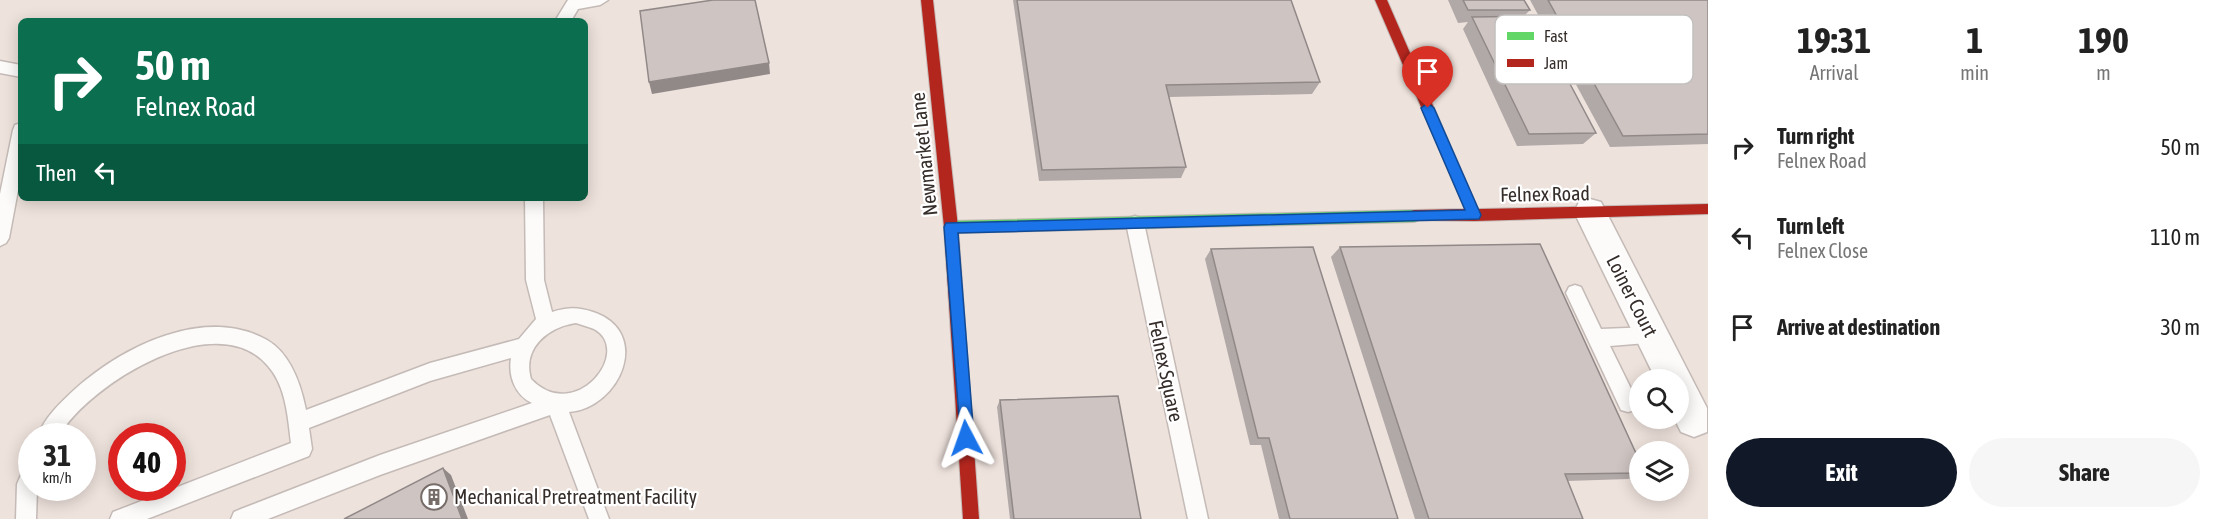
<!DOCTYPE html>
<style>
:root{--surface:#fff;--page:#f6f6f6;--text:#222;--muted:#767676;--accent:#111827}
body{margin:0;font-family:"Asap Condensed",sans-serif;background:var(--page);color:var(--text);height:100vh;display:flex;flex-direction:column;font-size:22px;white-space:nowrap}
*{box-sizing:border-box;margin:0}
p{font-size:20px;color:var(--muted)}
.icon{flex:none;width:33px;height:33px;fill:none;stroke:currentColor;stroke-width:2;stroke-linecap:round;stroke-linejoin:round}
.map{position:relative;flex:1;overflow:hidden}
.side{display:flex;flex-direction:column;background:var(--surface);width:510px}
.side>*{flex:none}
.guide{position:absolute;left:18px;top:18px;width:570px;height:183px;border-radius:9px;box-shadow:0 3px 15px #0003;background:#0b6e4f;color:#fff;overflow:hidden}
.controls{position:absolute;left:1629px;top:369px;display:grid;gap:12px}
.controls a{display:grid;place-items:center;width:60px;height:60px;border-radius:50%;background:var(--surface);box-shadow:0 3px 15px #0003;font-size:30px}
.speed{position:absolute;left:18px;top:423px;display:flex;gap:12px;font-size:30px;font-weight:700;text-align:center}
.speed>*{display:grid;place-content:center;width:78px;height:78px;border-radius:50%;background:var(--surface);box-shadow:0 3px 15px #0003;line-height:1}
.speed small{font-size:15px;font-weight:400}
.speed .limit{border:9px solid #d22;background:#fff;color:#111}
.pin{position:absolute;display:grid;place-items:center;width:51px;height:51px;color:#fff;margin:-62px -26px;border-radius:50% 50% 50% 0;rotate:-45deg;box-shadow:0 0 6px #0007}
.pin .icon{rotate:45deg}
.me{position:absolute;width:66px;margin:-33px;rotate:356deg;stroke-linejoin:round;filter:drop-shadow(0 0 4px #0008)}
.turn{display:flex;align-items:center;gap:21px;height:126px;padding:0 18px;font-size:27px}
.turn .icon{width:78px;height:78px;stroke-width:2.5}
.turn b{display:block;font-size:42px;line-height:51px}
.then{display:flex;align-items:center;height:57px;padding:0 18px;background:#0003;gap:12px;font-size:22px}
.eta{display:flex;justify-content:space-evenly;align-items:center;height:102px;text-align:center}
.eta b{font-size:36px;font-weight:700;line-height:42px}
.primary-button{display:flex;gap:12px;margin-top:auto;padding:12px 18px}
.primary-button a{flex:1;height:69px;border-radius:36px;background:var(--accent);color:#fff;font-size:24px;font-weight:700;line-height:69px;text-align:center}
.primary-button a+a{background:var(--page);color:var(--text)}
ul{padding:0;list-style:none}
li{display:flex;align-items:center;gap:18px;height:90px;padding:0 18px}
li div{flex:1}
li b{display:block;font-size:22px}
li em{font-style:normal}
main{display:flex;flex:1;min-height:0}
.map>svg:first-child{display:block}
.lines{fill:none;stroke-linecap:round;stroke-linejoin:round}
.lane-casing{stroke:#c4bab6;stroke-width:3}
.street-casing{stroke:#c4bab6;stroke-width:3}
.fast-casing{stroke:#c4bab6;stroke-width:2}
.jam-casing{stroke:#c4bab6;stroke-width:2}
.lane{fill:#fcfbfa;fill-rule:evenodd}
.street{fill:#fcfbfa;fill-rule:evenodd}
.fast{fill:#63d668;fill-rule:evenodd}
.jam{fill:#b3261e;fill-rule:evenodd}
.wall{fill:#b1a9a7}
.shaded-wall{fill:#908988}
.building{fill:#cec4c2;stroke:#908988;stroke-width:1.5}
.route{fill:#1a73e8;stroke:#114b97;stroke-width:1.5}
.labels{text-anchor:middle;stroke-width:4.5;stroke-linejoin:round;paint-order:stroke}
.street-label{font-size:20px;fill:#352d2a;stroke:#fff}
.poi-label{font-size:20px;fill:#352d2a;stroke:#fff;text-anchor:start}
.key{fill:#fff;stroke:#c2c0bf;stroke-width:1.5}
.key-label{font-size:16px;fill:#352d2a}
</style>
<main>
<div class="map">
<svg width="1708" height="519" viewBox="0 0 1708 519">
<rect width="100%" height="100%" fill="#eee2dc"/>
<g class="lines">
<!-- lane casing -->
<g class="lane-casing">
<path id="lane" d="M 568,0 L 608,0 L 600,5 L 578,9 L 571,21 L 555,21 Z
M 0,61 L 21,65 L 21,77 L 0,73 Z
M 21,123 L 21,174 L 9,238 L 6,243 L 0,246 L 0,194 L 13,130 L 15,125 Z
M 525,198 L 543,198 L 544,280 L 552,312 C 568,307 578,307 593,312 C 653,332 620,408 569,412 L 609,519 L 589,519 L 550,415 L 380,475 L 268,519 L 231,519 L 234,512 L 241,509 L 380,455 L 532,403 C 515,395 508,376 511,358 L 430,381 L 309,428 L 312,449 L 309,456 L 147,519 L 110,519 L 113,512 L 291,443 C 288,418 286,386 268,366 C 217,305 89,384 59,436 L 38,436 C 44,418 60,403 74,390 C 122,347 204,305 267,340 C 291,354 301,385 306,410 L 430,363 L 519,339 L 536,319 L 526,280 ZM 576,323 C 582,325 589,327 594,329 C 634,351 575,425 531,379 C 522,348 548,327 576,323 Z
M 1135,216 L 1141,218 L 1144,223 L 1208,519 L 1188,519 L 1126,223 L 1129,218 Z
M 1575,285 L 1581,287 L 1601,329 L 1652,327 L 1659,330 L 1661,336 L 1659,342 L 1610,346 L 1638,403 L 1635,410 L 1628,412 L 1621,410 L 1566,293 L 1569,287 Z
M 32,463 L 32,488 L 37,488 L 36,519 L 16,519 L 17,484 L 25,466 Z"/>
</g>
<!-- street casing -->
<g class="street-casing">
<path id="street" d="M 1590,199 L 1601,202 L 1707,408 L 1707,432 L 1694,437 L 1681,432 L 1674,418 L 1678,418 L 1678,380 L 1656,380 L 1574,212 L 1579,202 Z"/>
</g>
<!-- fast casing -->
<g class="fast-casing">
<path id="fast" d="M 1414,210 L 1419,212 L 1421,216 L 1419,220 L 1414,222 L 951,233 L 946,231 L 944,227 L 946,223 L 951,221 Z"/>
</g>
<!-- jam casing -->
<g class="jam-casing">
<path id="jam" d="M 921,0 L 933,0 L 958,227 L 979,519 L 963,519 L 944,227 Z
M 1375,0 L 1387,0 L 1478,209 L 1708,204 L 1708,214 L 1474,221 L 1409,220 L 1407,216 L 1409,212 L 1414,210 L 1465,209 Z"/>
</g>
<!-- lane -->
<use href="#lane" class="lane"/>
<!-- street -->
<use href="#street" class="street"/>
<!-- fast -->
<use href="#fast" class="fast"/>
<!-- jam -->
<use href="#jam" class="jam"/>
</g>
<!-- wall -->
<path class="wall" d="M 1013,0 L 1291,0 L 1320,82 L 1312,94 L 1169,97 L 1186,167 L 1181,178 L 1039,181 Z
M 1448,0 L 1524,0 L 1530,10 L 1524,16 L 1596,133 L 1583,144 L 1517,146 L 1463,29 L 1468,22 L 1458,23 Z
M 1530,0 L 1708,0 L 1708,144 L 1610,147 Z
M 1340,247 L 1640,462 L 1640,475 L 1628,479 L 1567,481 L 1583,519 L 1415,519 L 1331,257 Z
M 1211,249 L 1398,519 L 1279,519 L 1261,445 L 1250,445 L 1205,259 Z
M 1000,400 L 1141,519 L 1010,519 L 997,407 Z"/>
<!-- shaded-wall -->
<path class="shaded-wall" d="M 769,63 L 770,74 L 652,94 L 649,82 Z
M 443,468 L 451,475 L 468,519 L 462,519 Z"/>
<!-- building -->
<path class="building" d="M 713,0 L 755,0 L 769,63 L 649,82 L 640,11 Z
M 1017,0 L 1291,0 L 1320,82 L 1166,85 L 1186,167 L 1042,170 Z
M 1463,0 L 1524,0 L 1530,10 L 1468,10 Z
M 1548,0 L 1708,0 L 1708,134 L 1623,136 Z
M 1534,16 L 1596,133 L 1529,134 L 1472,17 Z
M 1540,244 L 1640,462 L 1640,473 L 1565,474 L 1583,519 L 1429,519 L 1340,247 Z
M 1313,247 L 1398,519 L 1290,519 L 1269,438 L 1258,438 L 1211,249 Z
M 1118,396 L 1141,519 L 1014,519 L 1000,400 Z
M 443,468 L 462,519 L 344,519 Z"/>
<!-- route -->
<path class="route" d="M 1428,103 L 1434,108 L 1481,215 L 1479,219 L 958,233 L 974,438 L 972,443 L 966,446 L 961,443 L 944,227 L 946,223 L 1465,210 L 1421,108 Z"/>
<!-- icons -->
<defs>
<g id="building-ring" transform="scale(1.35)"><circle r="9.5" fill="#fff" stroke="#766c68" stroke-width="1.5"/><path d="M-4-6H4V6H1V3H-1V6H-4ZM-2.5-4.3h1.7v1.8h-1.7ZM.8-4.3h1.7v1.8H.8ZM-2.5-1h1.7V.8h-1.7ZM.8-1h1.7V.8H.8Z" fill="#766c68"/></g>
</defs>
<g fill-rule="evenodd">
<use href="#building-ring" x="434" y="497"/>
</g>
<g class="labels">
<!-- street labels -->
<g class="street-label">
<text transform="translate(924 154) rotate(-96)" y="7">Newmarket Lane</text>
<text transform="translate(1545 194) rotate(-1)" y="7">Felnex Road</text>
<text transform="translate(1632 296) rotate(63)" y="7">Loiner Court</text>
<text transform="translate(1166 371) rotate(78)" y="7">Felnex Square</text>
</g>
<!-- poi labels -->
<g class="poi-label">
<text x="454" y="504">Mechanical Pretreatment Facility</text>
</g>
</g>
<!-- legend -->
<rect x="1495" y="15" width="198" height="69" rx="9" class="key"/>
<rect x="1507" y="32" width="27" height="8" fill="#63d668"/>
<rect x="1507" y="59" width="27" height="8" fill="#b3261e"/>
<g class="key-label">
<text x="1544" y="42">Fast</text>
<text x="1544" y="69">Jam</text>
</g>
</svg>
<div class="controls">
<a><svg class="icon" aria-label="search" viewBox="0 0 24 24"><circle cx="10" cy="10" r="6"/><path d="M15 15l6 6"/></svg></a>
<a><svg class="icon" aria-label="layers" viewBox="0 0 24 24"><path d="M12 4l9 5-9 5-9-5zM3 14l9 5 9-5"/></svg></a>
</div>
<div class="speed"><div>31<small>km/h</small></div><div class="limit">40</div></div>
<div class="pin" style="left:1428px;top:108px;background:#d93025"><svg class="icon" aria-label="arrive" viewBox="0 0 24 24"><path d="M6 21V4h12l-3 4 3 4H6"/></svg></div>
<svg class="me" style="left:966px;top:438px" viewBox="-20 -20 40 40"><path d="M0-17L14 15 0 8-14 15z" fill="#1a73e8" stroke="#fff" stroke-width="4"/></svg>
<div class="guide">
<div class="turn"><svg class="icon" aria-label="right" viewBox="0 0 24 24"><path d="M7 20v-9h11M14 6l5 5-5 5"/></svg><div><b>50 m</b>Felnex Road</div></div>
<div class="then">Then<svg class="icon" aria-label="left" viewBox="0 0 24 24"><path d="M17 20v-9H6M10 6l-5 5 5 5"/></svg></div>
</div>
</div>
<section class="side">
<div class="eta">
<div><b>19:31</b><p>Arrival</p></div>
<div><b>1</b><p>min</p></div>
<div><b>190</b><p>m</p></div>
</div>
<ul>
<li><svg class="icon" aria-label="right" viewBox="0 0 24 24"><path d="M7 20v-9h11M14 6l5 5-5 5"/></svg><div><b>Turn right</b><p>Felnex Road</p></div><em>50 m</em></li>
<li><svg class="icon" aria-label="left" viewBox="0 0 24 24"><path d="M17 20v-9H6M10 6l-5 5 5 5"/></svg><div><b>Turn left</b><p>Felnex Close</p></div><em>110 m</em></li>
<li><svg class="icon" aria-label="arrive" viewBox="0 0 24 24"><path d="M6 21V4h12l-3 4 3 4H6"/></svg><div><b>Arrive at destination</b></div><em>30 m</em></li>
</ul>
<div class="primary-button"><a>Exit</a><a>Share</a></div>
</section>
</main>
